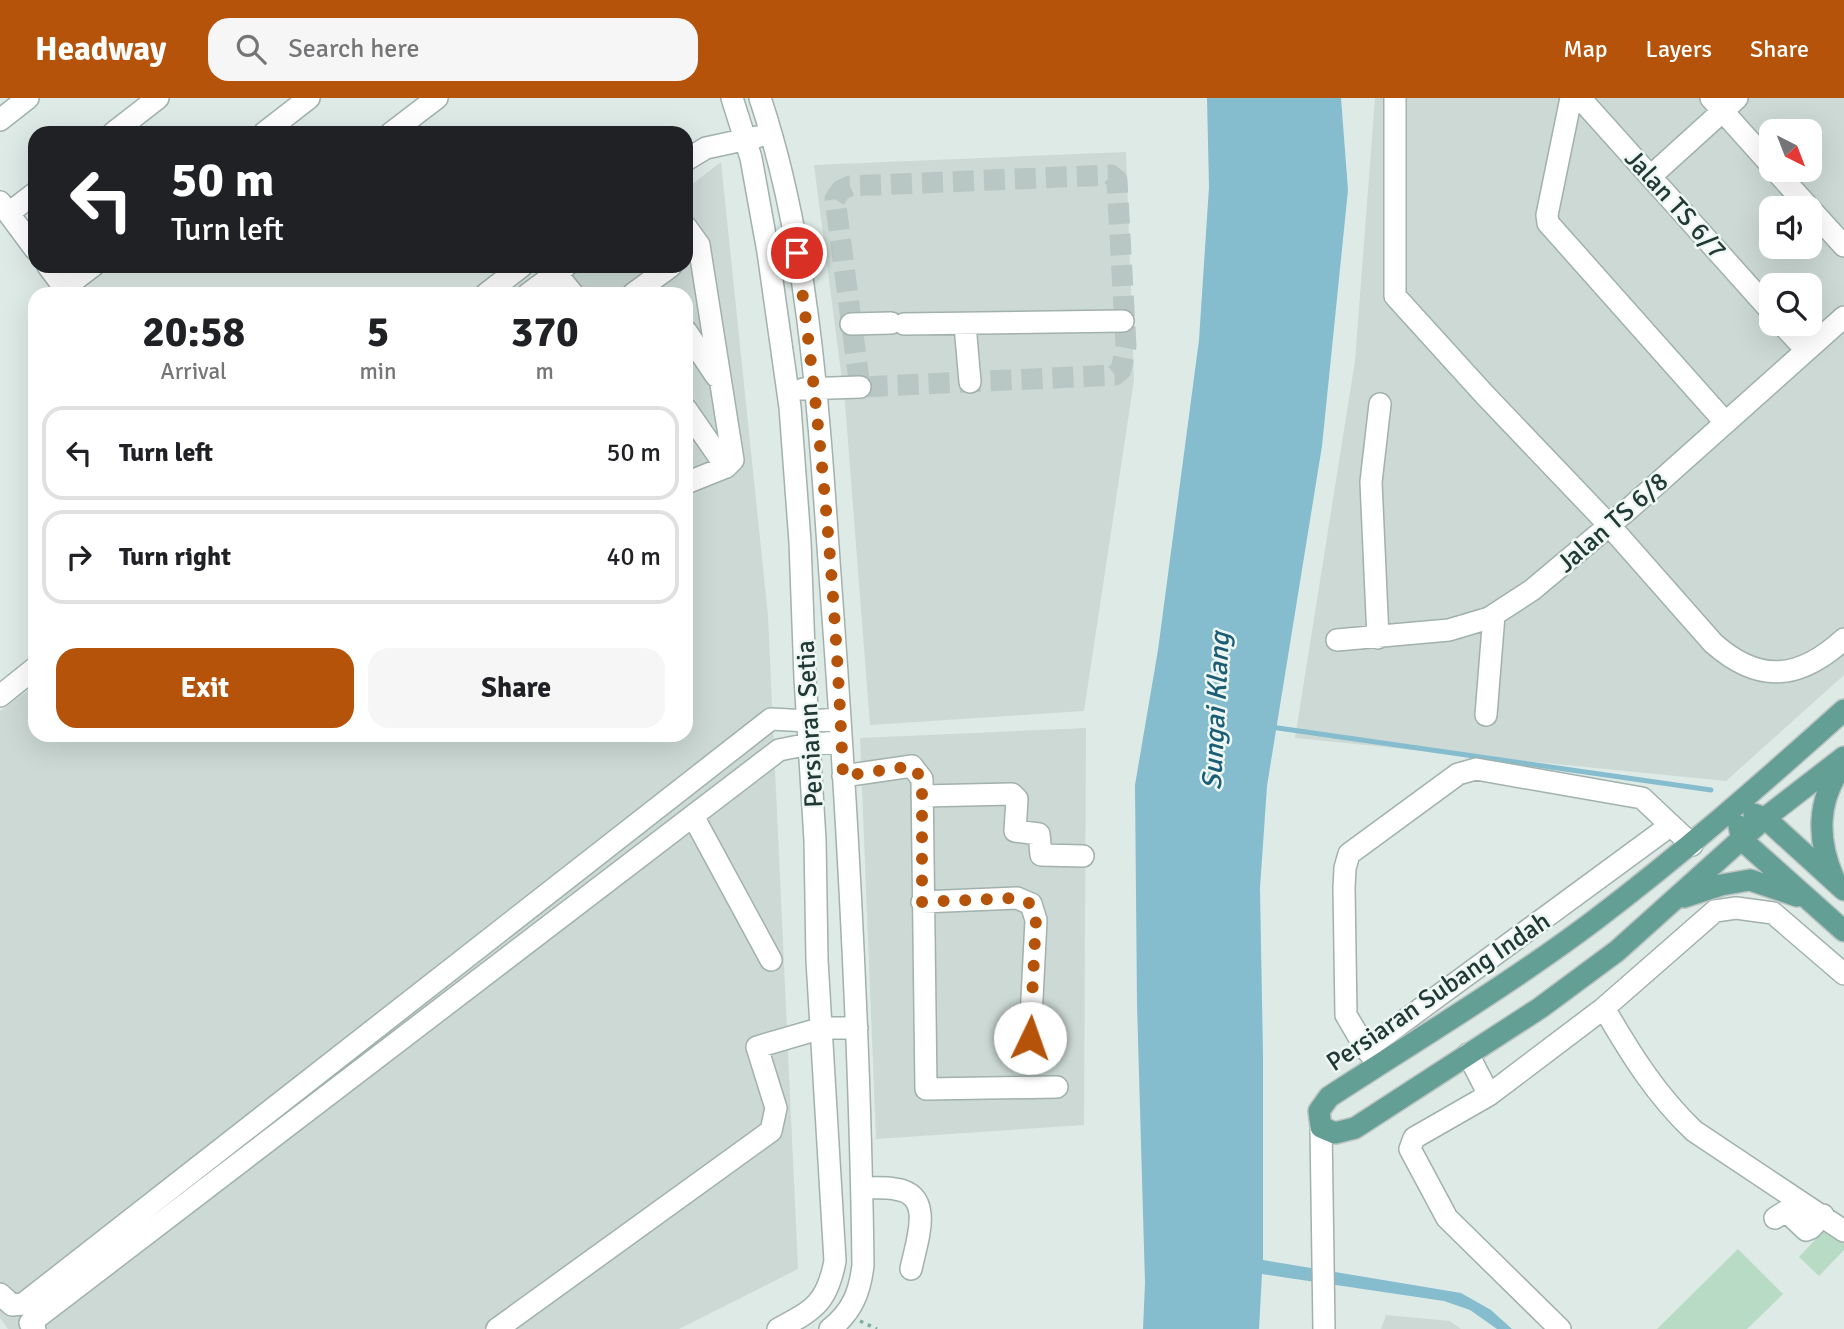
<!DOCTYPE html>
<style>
:root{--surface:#fff;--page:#f6f6f6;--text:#202124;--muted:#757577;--line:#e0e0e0;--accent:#b45309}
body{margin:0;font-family:Signika,sans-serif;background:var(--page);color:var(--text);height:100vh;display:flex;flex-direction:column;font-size:26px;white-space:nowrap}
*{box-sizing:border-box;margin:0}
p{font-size:23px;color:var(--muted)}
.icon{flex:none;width:38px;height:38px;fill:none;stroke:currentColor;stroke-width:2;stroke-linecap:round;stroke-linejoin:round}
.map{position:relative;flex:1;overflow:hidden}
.side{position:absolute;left:28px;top:189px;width:665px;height:455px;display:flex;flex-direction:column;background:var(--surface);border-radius:21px;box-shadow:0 7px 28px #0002}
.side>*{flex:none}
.banner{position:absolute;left:28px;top:28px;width:665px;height:147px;border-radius:21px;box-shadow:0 7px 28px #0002;background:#202124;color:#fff;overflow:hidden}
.needle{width:46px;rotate:138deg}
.buttons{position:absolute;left:1759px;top:21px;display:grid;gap:14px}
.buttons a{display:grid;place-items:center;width:63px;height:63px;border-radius:14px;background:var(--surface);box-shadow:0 7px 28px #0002;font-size:35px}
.pin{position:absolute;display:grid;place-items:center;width:60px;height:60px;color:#fff;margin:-30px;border:4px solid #fff;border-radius:50%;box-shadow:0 2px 7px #0007}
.me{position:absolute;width:77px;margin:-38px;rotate:3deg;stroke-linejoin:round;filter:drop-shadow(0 0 5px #0008)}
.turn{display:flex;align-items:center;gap:24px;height:147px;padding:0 28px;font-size:32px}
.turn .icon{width:91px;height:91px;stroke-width:2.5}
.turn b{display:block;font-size:49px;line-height:60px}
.eta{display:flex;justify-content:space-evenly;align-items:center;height:119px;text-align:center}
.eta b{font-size:42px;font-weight:700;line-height:49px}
.primary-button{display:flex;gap:14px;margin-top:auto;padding:14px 28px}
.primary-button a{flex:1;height:80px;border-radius:21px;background:var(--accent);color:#fff;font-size:28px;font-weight:700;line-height:80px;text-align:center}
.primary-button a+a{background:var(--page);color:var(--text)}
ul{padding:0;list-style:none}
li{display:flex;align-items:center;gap:21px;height:94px;margin:0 14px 10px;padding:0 14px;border:4px solid var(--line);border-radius:21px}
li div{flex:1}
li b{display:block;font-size:26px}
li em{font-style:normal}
header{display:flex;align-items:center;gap:42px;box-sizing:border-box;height:98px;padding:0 35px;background:var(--accent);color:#fff}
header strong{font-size:33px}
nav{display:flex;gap:38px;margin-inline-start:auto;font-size:24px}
.search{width:490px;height:63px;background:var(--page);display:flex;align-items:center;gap:18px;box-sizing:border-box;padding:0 24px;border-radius:21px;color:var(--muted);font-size:26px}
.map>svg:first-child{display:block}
.built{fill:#ccd9d5;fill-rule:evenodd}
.green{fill:#b7dbc4}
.water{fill:#85bdcf}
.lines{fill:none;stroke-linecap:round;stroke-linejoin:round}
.stream{stroke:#85bdcf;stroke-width:5}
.minor-tunnel{stroke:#b8c7c3;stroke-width:21;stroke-dasharray:21 10;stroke-linecap:butt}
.minor-casing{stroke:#a1b1ad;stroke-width:24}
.major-casing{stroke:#bcc4c2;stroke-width:24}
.path{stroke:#7fada3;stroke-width:3.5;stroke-dasharray:3.5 5;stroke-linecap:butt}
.minor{stroke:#fff;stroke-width:21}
.major{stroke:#639f95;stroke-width:21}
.route{stroke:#b45309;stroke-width:12;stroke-dasharray:0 21.6}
.labels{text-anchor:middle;stroke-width:5;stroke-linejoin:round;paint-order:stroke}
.street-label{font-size:26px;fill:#203935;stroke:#eef7f3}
.water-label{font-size:28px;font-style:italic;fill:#1b5d74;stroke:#eef7f3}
</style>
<header>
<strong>Headway</strong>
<div class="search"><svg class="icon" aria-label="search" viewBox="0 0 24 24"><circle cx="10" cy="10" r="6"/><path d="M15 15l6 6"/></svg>Search here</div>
<nav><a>Map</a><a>Layers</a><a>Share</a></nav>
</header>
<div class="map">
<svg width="1844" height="1231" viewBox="0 0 1844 1231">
<rect width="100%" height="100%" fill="#deeae6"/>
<!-- built -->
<path class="built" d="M 1375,0 L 1844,0 L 1844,577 L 1726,683 L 1295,640 L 1355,263 ZM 1771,33 L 1810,33 L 1810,72 L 1771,72 ZM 1771,110 L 1810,110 L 1810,149 L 1771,149 ZM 1771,187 L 1810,187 L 1810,226 L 1771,226 Z
M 1126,54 L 1134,282 L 1084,613 L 870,627 L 845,305 L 814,67 Z
M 721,64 L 768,518 L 798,1171 L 679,1231 L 8,1231 L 0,1220 L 0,613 L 35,587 L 35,637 L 686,637 L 686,196 L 548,196 L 584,168 L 686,168 L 686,91 Z
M 1086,630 L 1084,1027 L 876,1041 L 860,640 Z
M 1386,1217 L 1450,1223 L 1461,1231 L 1381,1231 Z"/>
<!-- green -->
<path class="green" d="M 1828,1128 L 1844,1143 L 1844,1152 L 1819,1178 L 1799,1159 Z
M 1738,1151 L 1783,1196 L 1747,1231 L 1657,1231 Z"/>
<!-- water -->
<path class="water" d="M 1207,0 L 1341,0 L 1348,92 L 1322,348 L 1267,688 L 1260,790 L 1263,958 L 1263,1162 L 1461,1195 L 1491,1212 L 1512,1231 L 1497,1231 L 1470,1212 L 1444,1203 L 1262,1176 L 1259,1231 L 1143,1231 L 1145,1185 L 1137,906 L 1135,687 L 1158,552 L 1199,242 L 1209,89 Z"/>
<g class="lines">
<!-- stream -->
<path class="stream" d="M 1271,629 L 1711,692"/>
<!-- minor-tunnel -->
<path class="minor-tunnel" d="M 1111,77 L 1117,82 L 1126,248 L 1121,272 L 1115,277 L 860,289 L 835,101 L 841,92 L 850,88 Z"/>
<!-- minor casing -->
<g class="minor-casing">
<path id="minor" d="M 732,0 L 751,60 L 768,154 L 790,309 L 800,444 L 805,580 L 815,742 L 817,862 L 835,1163 C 827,1205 814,1212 778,1231
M 760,0 C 810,149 819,321 830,477 C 847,707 860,937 863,1167 C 860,1194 852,1214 830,1231
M 1395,0 L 1395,198 L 1484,296 L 1609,427 L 1713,545 C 1759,586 1799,582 1844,541
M 1571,0 L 1547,117 L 1548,125 L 1725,324
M 1580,0 L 1771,213
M 1711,0 L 1771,67
M 0,22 L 28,0
M 113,35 L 158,0
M 264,35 L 309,0
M 391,35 L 437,0
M 686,62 L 706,50 L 757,39
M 1775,72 L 1844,148
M 1651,78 L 1737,0
M 0,104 L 35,151
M 9,115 L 35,95
M 686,129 L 699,147 L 733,362 L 726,369 L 686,385
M 48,168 L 69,196
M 556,175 L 573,196
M 64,190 L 93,168
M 486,196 L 522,168
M 528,196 L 566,168
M 633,196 L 671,168
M 851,226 L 891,225
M 904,226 L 1123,223
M 1782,226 L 1806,252
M 965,227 L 970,284
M 686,233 L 716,278
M 803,291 L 860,289
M 686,311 L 726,369
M 1378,540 L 1371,384 L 1380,306
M 1337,542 L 1449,532 L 1489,520 L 1532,492 L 1630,410 L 1844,219
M 0,598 L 35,570
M 1486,617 L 1494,517
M 843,678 L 912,668 L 922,681 L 926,991 L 1057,989
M 922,698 L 1012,696 L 1017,701 L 1015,733 L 1039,736 L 1041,757 L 1083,758
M 693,718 L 771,862
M 922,804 L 1017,800 L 1031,806 L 1036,822 L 1030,940
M 1604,910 C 1630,955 1656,997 1694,1033 L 1844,1133
M 1366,951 L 1346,917 L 1344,790 L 1345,770 L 1349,756 L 1458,676 L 1476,671 L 1642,700 L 1692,747
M 1468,956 L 1489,997
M 1373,959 L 1366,951 L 1671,727
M 1321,1029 L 1324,1231
M 862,1090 C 873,1090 884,1089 895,1091 C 936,1096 916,1145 911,1171
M 1775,1120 L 1786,1113 L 1806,1132 L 1811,1130 L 1823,1117
M 0,1196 L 12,1207 L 23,1206 L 771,621 L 808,623 L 840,621
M 35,1231 L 30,1225 L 779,652 L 809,646 L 841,644
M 497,1231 L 771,1033 L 776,1010 L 757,949 L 822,930 L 857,930
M 1560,1231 L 1447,1120 L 1410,1051 L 1414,1040 L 1489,997 L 1604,910 L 1715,813 L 1736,810 L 1773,815 L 1844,876"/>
</g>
<!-- major casing -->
<g class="major-casing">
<path id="major" d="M 1844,612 C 1763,685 1682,756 1595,822 C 1510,886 1418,941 1329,999 L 1319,1013 L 1321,1029 L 1335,1035 L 1355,1030 L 1540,910 L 1617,853 L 1765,720 L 1844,659
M 1754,716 L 1765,720 L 1844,792
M 1739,728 L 1742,742 L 1844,833
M 1834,781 C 1817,743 1816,702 1843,667
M 1684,799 L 1721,787 L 1750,782 L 1797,798"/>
</g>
<!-- path -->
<path class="path" d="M 860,1223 L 877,1231"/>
<!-- minor -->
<use href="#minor" class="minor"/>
<!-- major -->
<use href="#major" class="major"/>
</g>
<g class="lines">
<!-- route -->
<path class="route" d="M 797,155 C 821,328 836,503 843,678 L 912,668 L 922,681 L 922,804 L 1017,800 L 1031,806 L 1036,821 L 1030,940"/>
</g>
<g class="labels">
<!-- street labels -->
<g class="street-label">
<text transform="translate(1676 106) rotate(48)" y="9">Jalan TS 6/7</text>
<text transform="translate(1612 424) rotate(-41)" y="9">Jalan TS 6/8</text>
<text transform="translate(809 626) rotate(-93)" y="9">Persiaran Setia</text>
<text transform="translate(1438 893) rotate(-34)" y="9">Persiaran Subang Indah</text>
</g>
<!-- water labels -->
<g class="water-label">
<text transform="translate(1215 613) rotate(-87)" y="10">Sungai Klang</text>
</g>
</g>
</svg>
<div class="buttons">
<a><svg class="needle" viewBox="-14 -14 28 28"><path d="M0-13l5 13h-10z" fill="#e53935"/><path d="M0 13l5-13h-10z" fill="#757577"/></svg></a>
<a><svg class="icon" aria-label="sound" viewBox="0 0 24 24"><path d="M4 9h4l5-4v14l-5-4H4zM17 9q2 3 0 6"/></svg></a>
<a><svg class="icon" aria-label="search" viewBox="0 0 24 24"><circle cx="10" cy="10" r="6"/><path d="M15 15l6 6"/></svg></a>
</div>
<div class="pin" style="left:797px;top:155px;background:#d93025"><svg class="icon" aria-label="arrive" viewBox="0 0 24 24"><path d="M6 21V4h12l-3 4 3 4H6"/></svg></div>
<svg class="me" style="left:1030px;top:940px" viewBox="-20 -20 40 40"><circle r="19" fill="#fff"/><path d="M0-13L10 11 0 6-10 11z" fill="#b45309"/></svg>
<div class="banner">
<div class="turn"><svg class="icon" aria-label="left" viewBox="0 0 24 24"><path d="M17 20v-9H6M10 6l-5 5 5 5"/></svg><div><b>50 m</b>Turn left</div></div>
</div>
<section class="side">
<div class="eta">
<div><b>20:58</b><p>Arrival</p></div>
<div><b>5</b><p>min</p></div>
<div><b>370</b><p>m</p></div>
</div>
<ul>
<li><svg class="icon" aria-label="left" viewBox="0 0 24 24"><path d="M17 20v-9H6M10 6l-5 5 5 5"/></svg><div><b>Turn left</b></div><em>50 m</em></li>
<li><svg class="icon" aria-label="right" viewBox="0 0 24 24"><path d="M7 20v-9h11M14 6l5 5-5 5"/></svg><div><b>Turn right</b></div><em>40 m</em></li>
</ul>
<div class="primary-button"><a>Exit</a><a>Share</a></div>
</section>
</div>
